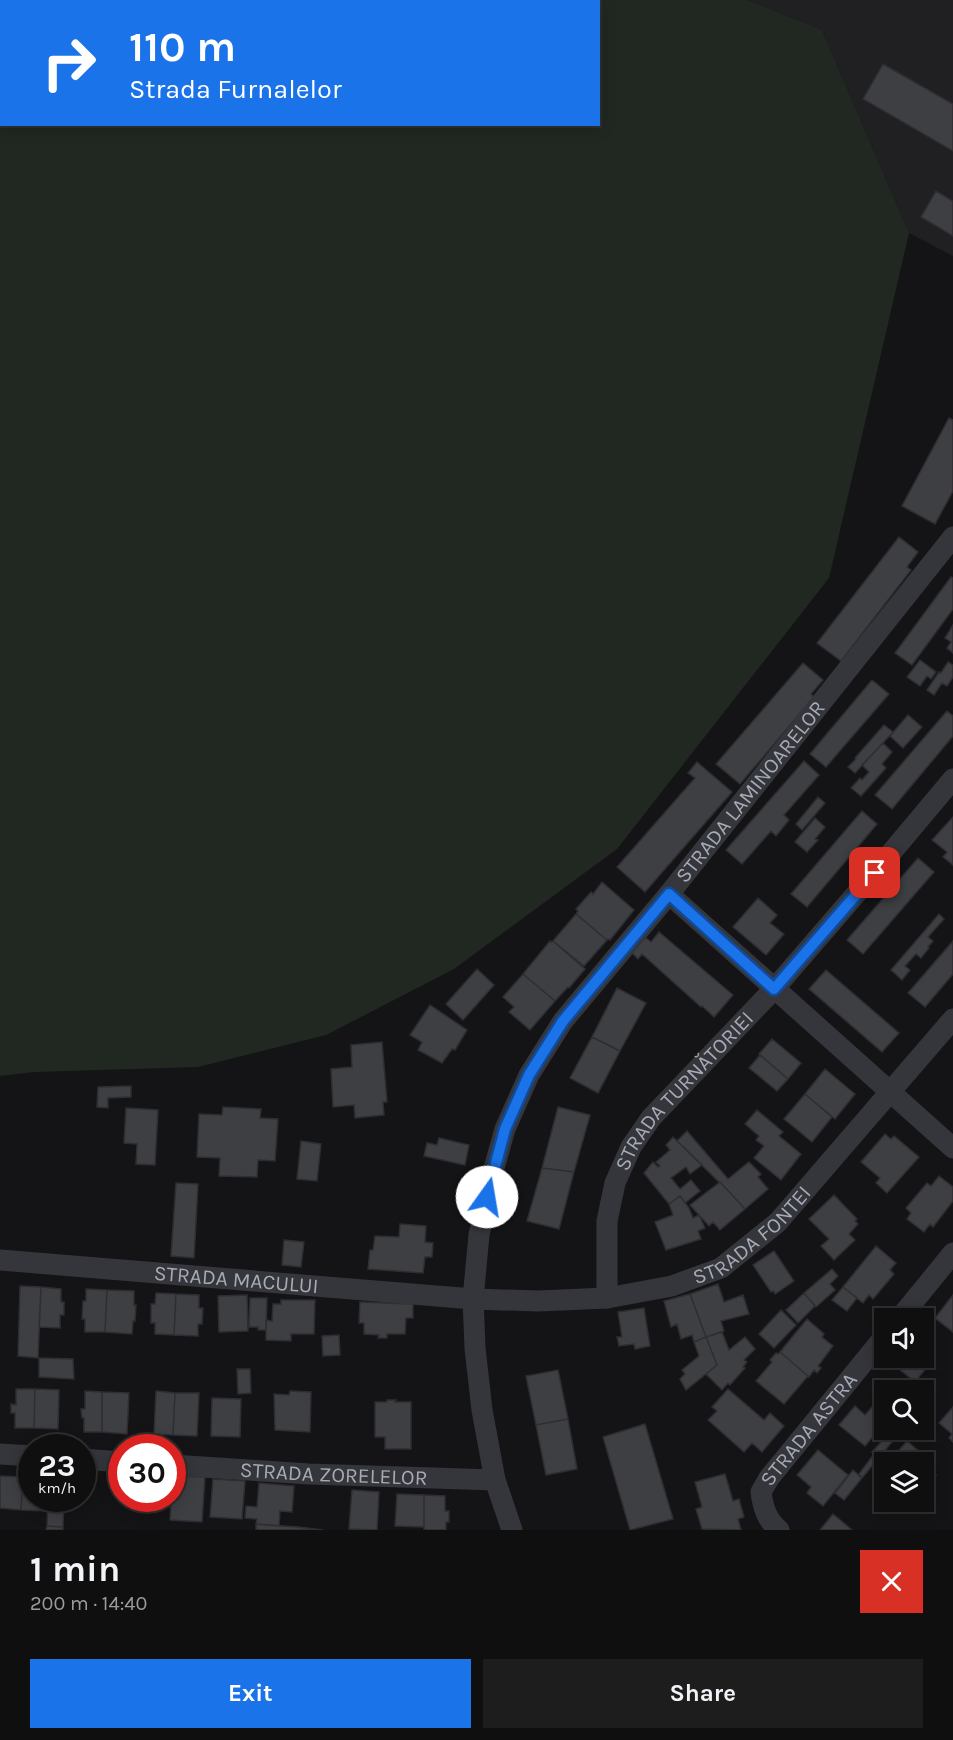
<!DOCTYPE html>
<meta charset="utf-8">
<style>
:root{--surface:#0f0f10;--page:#1d1d1e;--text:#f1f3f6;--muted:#9b9c9f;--line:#2f2f30;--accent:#1a73e8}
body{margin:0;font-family:Karla,sans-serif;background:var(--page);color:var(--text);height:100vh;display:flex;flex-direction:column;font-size:22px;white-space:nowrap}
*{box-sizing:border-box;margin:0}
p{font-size:20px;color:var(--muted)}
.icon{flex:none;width:33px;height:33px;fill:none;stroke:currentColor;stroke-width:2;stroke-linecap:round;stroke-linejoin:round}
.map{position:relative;height:1530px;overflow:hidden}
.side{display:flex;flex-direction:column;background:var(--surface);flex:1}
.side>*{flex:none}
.hud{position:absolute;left:0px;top:0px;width:600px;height:126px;box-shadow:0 3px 15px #0003,0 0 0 2px var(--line);background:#1a73e8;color:#fff;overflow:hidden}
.controls{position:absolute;left:874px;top:1308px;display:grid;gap:12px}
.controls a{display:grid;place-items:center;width:60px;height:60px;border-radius:0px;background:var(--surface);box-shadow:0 3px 15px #0003,0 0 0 2px var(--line);font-size:30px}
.speed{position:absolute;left:18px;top:1434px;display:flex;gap:12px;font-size:30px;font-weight:700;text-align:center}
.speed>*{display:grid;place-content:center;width:78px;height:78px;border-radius:50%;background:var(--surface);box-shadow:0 3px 15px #0003,0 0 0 2px var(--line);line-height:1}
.speed small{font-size:15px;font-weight:400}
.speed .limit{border:9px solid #d22;background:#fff;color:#111}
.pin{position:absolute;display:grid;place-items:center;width:51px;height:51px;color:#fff;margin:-26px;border-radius:12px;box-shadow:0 3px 9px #0006}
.me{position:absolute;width:66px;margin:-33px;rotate:13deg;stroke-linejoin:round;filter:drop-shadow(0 0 4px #0008)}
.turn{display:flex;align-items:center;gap:21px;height:126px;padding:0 30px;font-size:27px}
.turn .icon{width:78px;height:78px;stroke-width:2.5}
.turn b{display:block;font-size:42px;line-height:51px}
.round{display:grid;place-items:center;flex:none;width:63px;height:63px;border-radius:0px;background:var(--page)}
.headline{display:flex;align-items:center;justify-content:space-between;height:102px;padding:0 30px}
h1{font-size:36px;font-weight:700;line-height:45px}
.button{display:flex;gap:12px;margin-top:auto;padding:12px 30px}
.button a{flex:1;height:69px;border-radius:0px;background:var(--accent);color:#fff;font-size:24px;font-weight:700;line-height:69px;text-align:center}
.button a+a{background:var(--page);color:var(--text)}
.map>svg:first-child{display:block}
.built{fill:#202023}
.green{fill:#202821;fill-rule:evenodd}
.building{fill:#3e3f43;stroke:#2e2e32;stroke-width:1.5}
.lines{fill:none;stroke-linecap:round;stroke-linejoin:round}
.minor{stroke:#35363b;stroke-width:21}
.route-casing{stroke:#114b97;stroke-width:15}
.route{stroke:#1a73e8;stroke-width:10}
.labels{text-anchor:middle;stroke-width:4.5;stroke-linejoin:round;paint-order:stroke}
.street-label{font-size:21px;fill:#a6abb6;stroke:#0f0f11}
</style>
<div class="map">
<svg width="953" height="1530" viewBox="0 0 953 1530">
<rect width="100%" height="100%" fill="#141416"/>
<!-- built -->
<path class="built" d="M 747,0 L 953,0 L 953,256 L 909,233 L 822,30 Z"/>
<!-- green -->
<path class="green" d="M 0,0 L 747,0 L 822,30 L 909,233 L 829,578 L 617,849 L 454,969 L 326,1035 L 198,1067 L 34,1072 L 0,1076 ZM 2,2 L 598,2 L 598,124 L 2,124 Z"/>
<!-- building -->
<path class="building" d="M 883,64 L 953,104 L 953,151 L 863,99 Z
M 936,191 L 953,201 L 953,236 L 921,217 Z
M 949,418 L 953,420 L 953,491 L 935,524 L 902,506 Z
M 899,537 L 918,552 L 907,567 L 911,570 L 841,661 L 817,643 Z
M 951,577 L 953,578 L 953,609 L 912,665 L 895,653 Z
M 953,625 L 953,653 L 947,648 L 951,642 L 945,638 Z
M 920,660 L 936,672 L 931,679 L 927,676 L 920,686 L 907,677 Z
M 948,662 L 953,665 L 953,677 L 947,686 L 942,683 L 934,695 L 927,690 L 939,672 L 941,673 Z
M 803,663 L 823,680 L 811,694 L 814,697 L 740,784 L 716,764 Z
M 872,680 L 889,694 L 826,767 L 810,754 Z
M 947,711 L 953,716 L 953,736 L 892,809 L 875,795 Z
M 908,715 L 922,727 L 903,748 L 890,736 Z
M 884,725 L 893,732 L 855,773 L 848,767 L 856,759 L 855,758 Z
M 883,743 L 892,752 L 882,764 L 886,768 L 861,796 L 851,788 L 860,778 L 862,780 L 869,772 L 862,765 Z
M 804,761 L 819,775 L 784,815 L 789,820 L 776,836 L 771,831 L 742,864 L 726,850 Z
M 697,762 L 732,792 L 645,892 L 617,867 L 695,778 L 688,773 Z
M 818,797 L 825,803 L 802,830 L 796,824 Z
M 862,811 L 877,824 L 807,907 L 791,894 Z
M 953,817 L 953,865 L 943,857 L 947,852 L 932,840 Z
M 815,818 L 825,827 L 815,839 L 818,840 L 807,852 L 795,842 Z
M 918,858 L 934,872 L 863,954 L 847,940 Z
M 602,882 L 634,910 L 610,940 L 608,939 L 607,940 L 576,914 L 578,911 L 576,909 L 591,892 L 593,894 Z
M 758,898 L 777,915 L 770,923 L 784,934 L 766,955 L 733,927 Z
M 576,914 L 607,940 L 584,966 L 553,941 Z
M 939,914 L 944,919 L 928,937 L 933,941 L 928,947 L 929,948 L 921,958 L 916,954 L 905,966 L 910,970 L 902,980 L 891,970 Z
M 659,932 L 733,995 L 714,1017 L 702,1006 L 701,1007 L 642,954 L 638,959 L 631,952 L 645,937 L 651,942 Z
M 550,941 L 552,942 L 553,941 L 585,969 L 569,988 L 568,987 L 555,1001 L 523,974 Z
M 953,941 L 953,974 L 925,1007 L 908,993 Z
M 477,969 L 494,985 L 463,1020 L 446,1004 Z
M 826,970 L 899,1033 L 882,1052 L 809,989 Z
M 523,974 L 555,1001 L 530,1030 L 509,1012 L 514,1007 L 503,997 Z
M 617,988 L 646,1003 L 620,1051 L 592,1037 Z
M 430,1005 L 467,1030 L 455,1050 L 452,1049 L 442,1063 L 418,1050 L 422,1042 L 410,1035 Z
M 592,1037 L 620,1051 L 598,1093 L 570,1078 Z
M 772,1039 L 801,1063 L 788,1079 L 759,1054 Z
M 382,1042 L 387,1102 L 383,1102 L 384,1115 L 355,1118 L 354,1105 L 333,1107 L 331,1069 L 352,1067 L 351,1045 Z
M 760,1055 L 788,1079 L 777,1091 L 749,1068 Z
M 825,1069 L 855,1094 L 835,1119 L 805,1094 Z
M 131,1086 L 131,1097 L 108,1098 L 108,1108 L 97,1107 L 98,1087 Z
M 805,1094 L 832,1117 L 812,1142 L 784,1119 Z
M 223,1107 L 261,1109 L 260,1118 L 278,1119 L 275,1161 L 258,1160 L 257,1177 L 219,1176 L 220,1158 L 197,1157 L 199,1114 L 222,1115 Z
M 558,1107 L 590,1115 L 574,1172 L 542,1168 Z
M 126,1108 L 158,1110 L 155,1165 L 136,1164 L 137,1144 L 124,1143 Z
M 757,1110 L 783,1132 L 779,1136 L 801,1154 L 781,1180 L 754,1158 L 764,1146 L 756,1140 L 759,1136 L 745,1124 Z
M 687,1131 L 728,1179 L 749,1162 L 761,1174 L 758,1177 L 768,1189 L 745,1209 L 720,1182 L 719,1182 L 677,1141 Z
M 885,1134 L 891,1139 L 894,1136 L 919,1157 L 887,1193 L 876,1183 L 880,1178 L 861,1162 Z
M 673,1137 L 702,1165 L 690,1174 L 686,1167 L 671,1178 L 680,1189 L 691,1180 L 700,1191 L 685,1203 L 680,1196 L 669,1204 L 644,1173 L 653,1162 L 658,1167 L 660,1166 L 656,1162 L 670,1150 L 666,1145 Z
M 439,1138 L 469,1145 L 465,1165 L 424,1156 L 427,1143 L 437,1145 Z
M 301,1141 L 321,1144 L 317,1181 L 297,1179 Z
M 542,1168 L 574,1172 L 559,1229 L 527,1221 Z
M 939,1176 L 953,1187 L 953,1201 L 933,1227 L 930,1224 L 924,1232 L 907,1219 L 911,1213 L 906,1208 L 927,1183 L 931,1186 Z
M 720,1182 L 745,1209 L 720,1230 L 713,1222 L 709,1226 L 690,1205 Z
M 176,1183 L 198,1184 L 194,1258 L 171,1256 Z
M 834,1195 L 857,1219 L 855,1221 L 858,1224 L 849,1234 L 855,1240 L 834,1260 L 821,1246 L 829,1239 L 809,1219 Z
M 680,1196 L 689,1208 L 693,1218 L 699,1215 L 705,1228 L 698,1231 L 701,1239 L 666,1250 L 655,1222 L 673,1215 L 669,1204 Z
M 400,1224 L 426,1226 L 425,1242 L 433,1243 L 432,1257 L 425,1257 L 423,1273 L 368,1269 L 370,1250 L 373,1250 L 375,1236 L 399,1237 Z
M 284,1240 L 304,1242 L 301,1267 L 282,1265 Z
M 876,1246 L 896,1263 L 890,1270 L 894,1274 L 873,1299 L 869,1295 L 863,1303 L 843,1287 Z
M 774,1251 L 794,1281 L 775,1294 L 774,1291 L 771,1292 L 753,1265 Z
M 832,1269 L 838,1276 L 830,1284 L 835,1290 L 816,1307 L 804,1293 Z
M 718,1284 L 724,1302 L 743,1295 L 749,1314 L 721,1321 L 724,1331 L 706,1337 L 690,1294 Z
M 20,1286 L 41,1287 L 38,1358 L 18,1356 Z
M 41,1287 L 61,1289 L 61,1302 L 64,1302 L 64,1315 L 60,1315 L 60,1328 L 39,1327 Z
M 843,1287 L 857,1298 L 847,1311 L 832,1300 Z
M 86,1289 L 107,1290 L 105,1332 L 85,1332 L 85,1319 L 82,1319 L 83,1301 L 86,1301 Z
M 107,1290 L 134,1291 L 134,1305 L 136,1305 L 135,1321 L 133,1321 L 132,1334 L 105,1332 Z
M 156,1293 L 176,1294 L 174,1335 L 155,1334 L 155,1323 L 151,1323 L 151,1304 L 155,1304 Z
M 804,1293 L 815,1306 L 798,1323 L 786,1310 Z
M 176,1294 L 199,1295 L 199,1308 L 203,1308 L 202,1324 L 198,1324 L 198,1336 L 174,1335 Z
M 690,1294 L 706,1337 L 694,1342 L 692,1335 L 681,1339 L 677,1324 L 671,1327 L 664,1301 Z
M 247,1295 L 248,1331 L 219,1332 L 218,1296 Z
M 953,1295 L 953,1332 L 935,1318 Z
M 250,1298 L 267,1298 L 266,1330 L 258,1330 L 258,1327 L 249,1327 Z
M 281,1300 L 315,1300 L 314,1334 L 291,1334 L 291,1341 L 266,1340 L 266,1320 L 272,1321 L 273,1304 L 281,1304 Z
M 360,1302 L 413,1304 L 413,1318 L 406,1318 L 405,1334 L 387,1334 L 387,1338 L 378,1338 L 379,1335 L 364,1334 L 364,1323 L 359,1323 Z
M 644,1308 L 650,1346 L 635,1349 L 634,1344 L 619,1346 L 617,1337 L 622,1337 L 618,1312 Z
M 781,1310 L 796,1325 L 774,1348 L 759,1334 Z
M 807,1319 L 824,1334 L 822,1337 L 833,1346 L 818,1366 L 821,1368 L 817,1373 L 814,1370 L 809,1377 L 780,1352 Z
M 722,1332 L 729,1350 L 745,1337 L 755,1349 L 744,1360 L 747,1362 L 743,1367 L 745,1368 L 730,1385 L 728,1383 L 722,1390 L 706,1374 L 717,1365 L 706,1337 Z
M 339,1335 L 340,1355 L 323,1356 L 322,1336 Z
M 706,1337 L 717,1365 L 686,1390 L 680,1379 L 685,1374 L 682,1370 L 699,1356 L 694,1342 Z
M 780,1352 L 808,1376 L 784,1404 L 756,1381 L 772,1362 L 770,1360 L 776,1353 L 778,1354 Z
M 924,1355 L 932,1361 L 915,1382 L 889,1361 L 892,1358 L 924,1358 Z
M 39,1358 L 73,1359 L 74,1379 L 39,1377 Z
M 237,1369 L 250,1369 L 251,1393 L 238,1394 Z
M 558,1370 L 568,1419 L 536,1425 L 526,1376 Z
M 16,1389 L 35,1389 L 34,1428 L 15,1428 L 15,1413 L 11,1413 L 11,1404 L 16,1405 Z
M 35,1389 L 59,1390 L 58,1429 L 34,1428 Z
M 728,1389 L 764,1420 L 770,1413 L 784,1426 L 762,1452 L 752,1443 L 744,1452 L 708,1420 L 717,1411 L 712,1407 Z
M 85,1391 L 102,1392 L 102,1432 L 84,1432 L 84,1418 L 82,1418 L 81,1409 L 85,1409 Z
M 156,1391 L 175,1393 L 173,1435 L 154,1434 Z
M 290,1391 L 311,1392 L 310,1432 L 275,1430 L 274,1394 L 289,1395 Z
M 102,1392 L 129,1393 L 127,1434 L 102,1432 Z
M 175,1393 L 199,1393 L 197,1436 L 173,1435 Z
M 212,1398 L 241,1399 L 240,1437 L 211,1436 Z
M 387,1400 L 396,1400 L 395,1402 L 411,1402 L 411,1449 L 385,1449 L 385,1437 L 375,1437 L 375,1402 L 387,1402 Z
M 855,1406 L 865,1415 L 872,1407 L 874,1408 L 876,1406 L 885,1413 L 885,1422 L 865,1446 L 839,1425 Z
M 953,1407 L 953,1442 L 949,1438 L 952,1434 L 939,1423 Z
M 568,1419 L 577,1469 L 546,1475 L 536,1425 Z
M 645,1424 L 673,1519 L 630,1530 L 603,1437 Z
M 892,1430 L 902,1430 L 862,1478 L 859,1474 L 874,1454 L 872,1452 Z
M 907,1441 L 928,1459 L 924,1463 L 889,1462 Z
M 818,1450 L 848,1475 L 823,1506 L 807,1493 L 811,1487 L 797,1475 Z
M 924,1464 L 936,1475 L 924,1491 Z
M 853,1470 L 862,1478 L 844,1500 L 835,1493 Z
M 725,1474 L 733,1501 L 739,1499 L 744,1517 L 738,1519 L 741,1530 L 702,1529 L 696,1509 L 702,1507 L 695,1482 Z
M 0,1476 L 23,1477 L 21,1510 L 0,1508 Z
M 173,1476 L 205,1477 L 202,1522 L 170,1520 L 171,1505 L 169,1505 L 169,1498 L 172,1498 Z
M 23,1477 L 32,1478 L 32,1498 L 48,1498 L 48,1511 L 21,1510 Z
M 885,1477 L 885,1500 L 874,1490 Z
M 213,1479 L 245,1481 L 242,1519 L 210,1517 Z
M 259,1483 L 294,1486 L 292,1512 L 280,1511 L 279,1526 L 256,1524 L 257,1519 L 245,1518 L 246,1506 L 257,1507 Z
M 352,1490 L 379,1492 L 377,1530 L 349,1529 Z
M 397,1494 L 424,1495 L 424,1527 L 395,1526 Z
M 424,1495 L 445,1496 L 445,1511 L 449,1511 L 449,1522 L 446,1522 L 446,1530 L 424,1530 Z
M 48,1498 L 64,1498 L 63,1527 L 47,1526 Z
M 833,1514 L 851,1529 L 852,1530 L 820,1530 Z
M 256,1524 L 298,1527 L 323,1530 L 256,1530 Z
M 47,1526 L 63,1527 L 63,1530 L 46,1530 Z"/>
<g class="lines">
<!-- minor -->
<g class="minor">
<path d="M 669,894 L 953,1148"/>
<path id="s1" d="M 0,1260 L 473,1299 L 538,1301 L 607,1298 L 672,1286 L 721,1268 L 778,1222 L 953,1019"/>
<path id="s2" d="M 607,1298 L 607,1221 L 615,1183 L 631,1147 L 651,1118 L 774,989 L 875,872 L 953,779"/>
<path d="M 900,1318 L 953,1253"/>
<path d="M 0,1454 L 32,1456"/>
<path d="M 82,1459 L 122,1462"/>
<path id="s3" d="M 172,1465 L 309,1474 L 495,1480"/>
<path id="s4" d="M 512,1530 L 495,1480 L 482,1410 L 475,1348 L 473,1299 L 479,1235 L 491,1179 L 505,1129 L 529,1075 L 563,1021 L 669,894 L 953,537"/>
<path id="s5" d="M 779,1530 C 767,1520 763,1508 761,1492 L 769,1478 L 885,1336"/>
</g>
</g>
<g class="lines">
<!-- route casing -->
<g class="route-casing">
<path id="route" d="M 487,1197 L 505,1129 L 529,1075 L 563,1021 L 669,894 L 774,989 L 875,873"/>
</g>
<!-- route -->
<use href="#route" class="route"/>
</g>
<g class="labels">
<!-- street labels -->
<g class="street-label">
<text dy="7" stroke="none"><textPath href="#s4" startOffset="828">STRADA LAMINOARELOR</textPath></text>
<text dy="7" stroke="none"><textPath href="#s2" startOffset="232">STRADA TURNĂTORIEI</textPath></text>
<text dy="7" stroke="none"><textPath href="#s1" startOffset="771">STRADA FONTEI</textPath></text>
<text dy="7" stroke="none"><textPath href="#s1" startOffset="237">STRADA MACULUI</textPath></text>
<text dy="7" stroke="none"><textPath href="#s5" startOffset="122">STRADA ASTRA</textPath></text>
<text dy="7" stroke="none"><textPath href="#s3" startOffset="162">STRADA ZORELELOR</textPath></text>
</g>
</g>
</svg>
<div class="controls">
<a><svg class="icon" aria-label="sound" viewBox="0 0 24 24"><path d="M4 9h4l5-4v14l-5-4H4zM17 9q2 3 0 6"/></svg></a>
<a><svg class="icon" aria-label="search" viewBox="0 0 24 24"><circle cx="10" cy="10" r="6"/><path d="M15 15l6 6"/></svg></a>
<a><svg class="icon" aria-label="layers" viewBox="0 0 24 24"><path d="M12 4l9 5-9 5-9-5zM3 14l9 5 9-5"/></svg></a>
</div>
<div class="speed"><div>23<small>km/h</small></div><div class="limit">30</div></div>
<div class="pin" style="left:875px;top:873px;background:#d93025"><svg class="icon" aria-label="arrive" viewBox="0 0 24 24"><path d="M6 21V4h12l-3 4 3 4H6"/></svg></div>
<svg class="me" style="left:487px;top:1197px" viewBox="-20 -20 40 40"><circle r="19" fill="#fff"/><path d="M0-13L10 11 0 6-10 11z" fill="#1a73e8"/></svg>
<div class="hud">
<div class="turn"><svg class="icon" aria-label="right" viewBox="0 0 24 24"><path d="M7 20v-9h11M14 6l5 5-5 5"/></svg><div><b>110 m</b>Strada Furnalelor</div></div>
</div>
</div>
<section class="side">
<div class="headline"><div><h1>1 min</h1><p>200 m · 14:40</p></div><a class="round" style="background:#d93025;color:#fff"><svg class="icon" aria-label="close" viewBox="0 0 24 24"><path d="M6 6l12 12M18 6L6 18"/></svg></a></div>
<div class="button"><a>Exit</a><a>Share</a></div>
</section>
